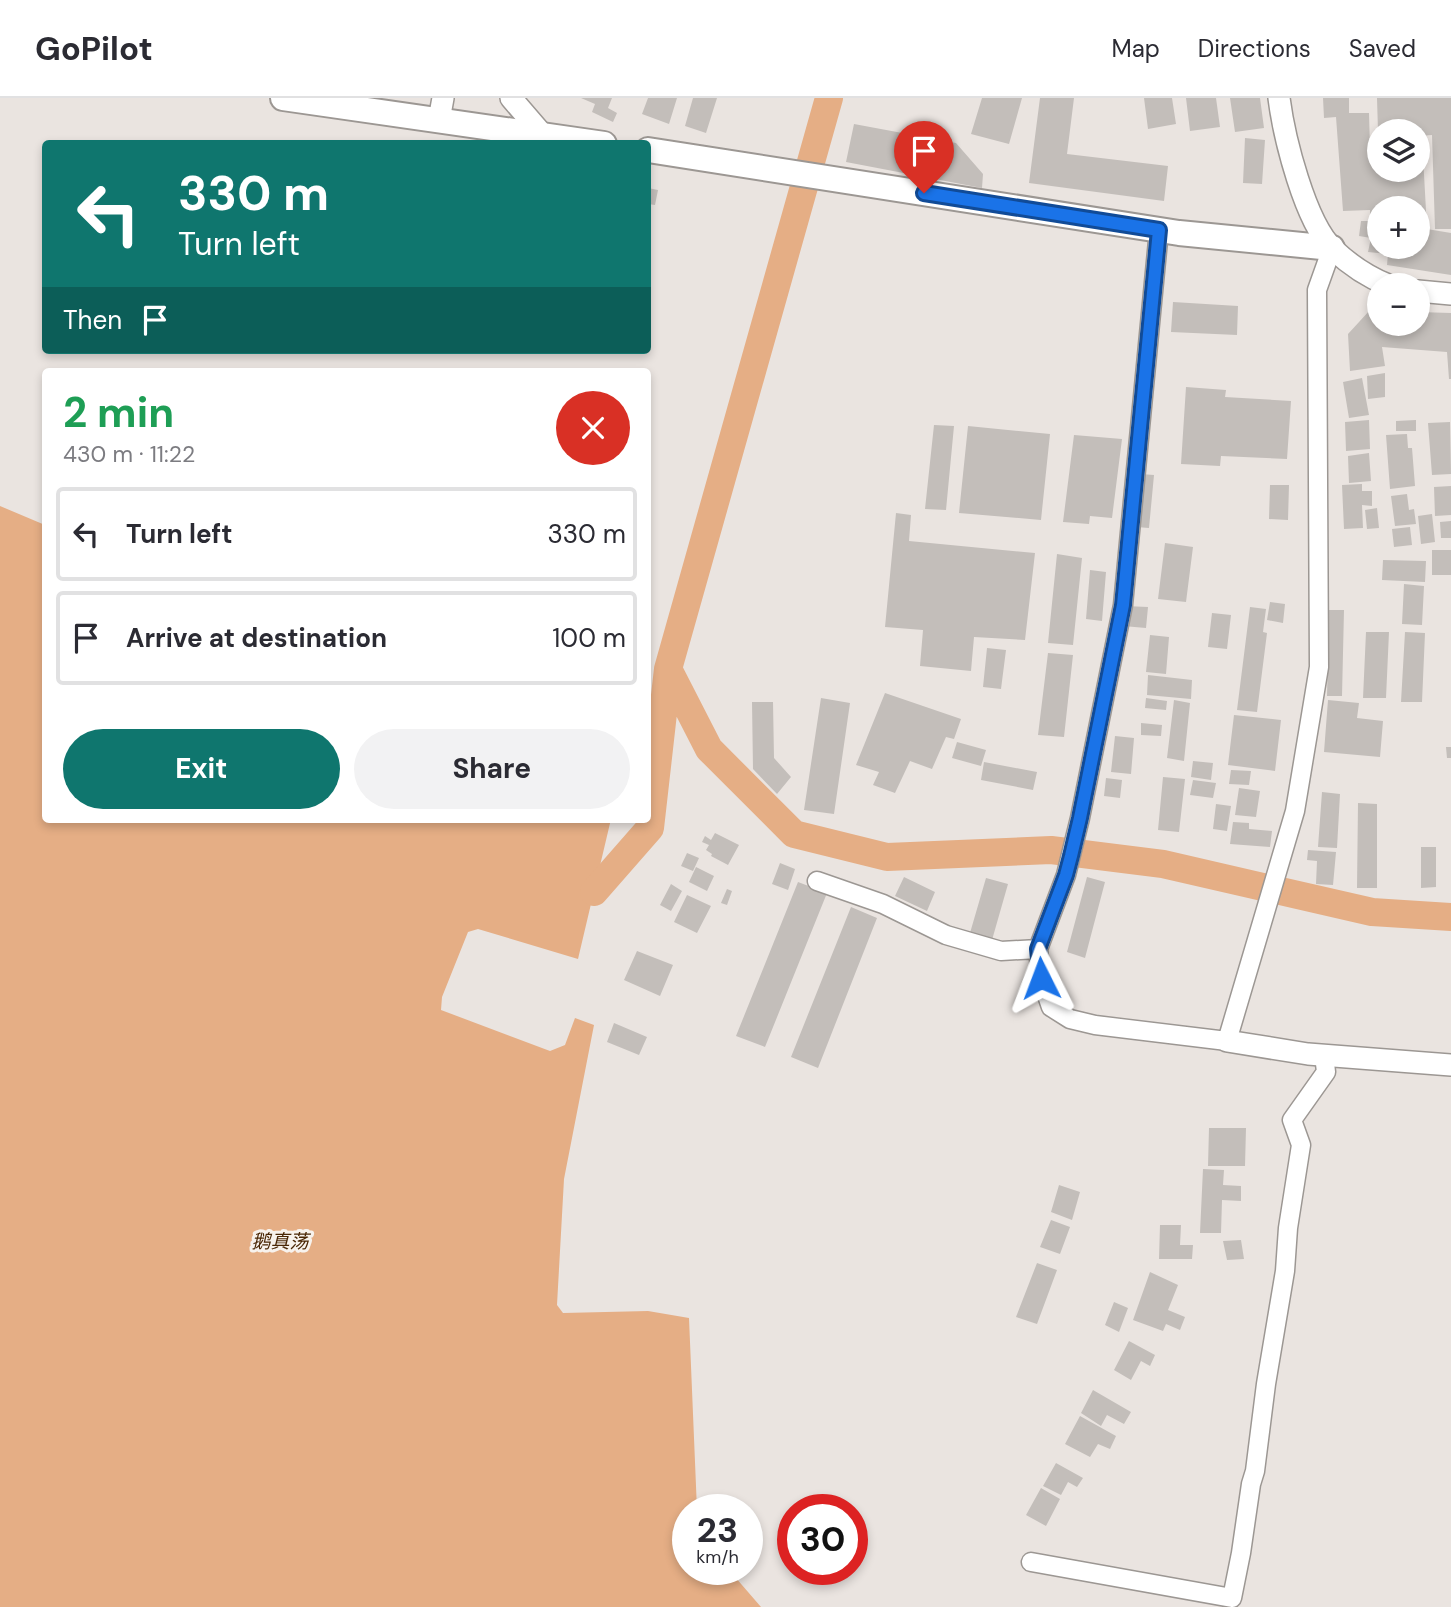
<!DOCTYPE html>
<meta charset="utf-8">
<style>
:root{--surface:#fff;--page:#f2f2f3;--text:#2b2b33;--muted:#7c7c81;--line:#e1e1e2;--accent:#0f766e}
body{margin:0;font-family:"DM Sans","Noto Sans SC",sans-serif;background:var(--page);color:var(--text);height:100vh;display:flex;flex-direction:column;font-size:26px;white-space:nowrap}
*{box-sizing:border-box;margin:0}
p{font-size:23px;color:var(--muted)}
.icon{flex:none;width:38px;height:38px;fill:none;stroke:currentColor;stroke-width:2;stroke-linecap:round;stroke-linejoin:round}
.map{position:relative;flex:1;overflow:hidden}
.details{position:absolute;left:42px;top:270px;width:609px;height:455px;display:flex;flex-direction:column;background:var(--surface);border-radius:7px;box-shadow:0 4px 10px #0003}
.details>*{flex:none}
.banner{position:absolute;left:42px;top:42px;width:609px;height:214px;border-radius:7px;box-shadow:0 4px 10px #0003;background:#0f766e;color:#fff;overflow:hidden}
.controls{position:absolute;left:1367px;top:21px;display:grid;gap:14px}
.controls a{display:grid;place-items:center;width:63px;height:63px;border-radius:50%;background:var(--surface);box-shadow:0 4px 10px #0003;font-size:35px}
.speed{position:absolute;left:672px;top:1396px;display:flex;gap:14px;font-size:35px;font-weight:700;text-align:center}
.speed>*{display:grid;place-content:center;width:91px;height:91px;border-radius:50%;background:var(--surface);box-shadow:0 4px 10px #0003;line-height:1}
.speed small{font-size:18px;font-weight:400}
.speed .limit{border:10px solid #d22;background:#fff;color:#111}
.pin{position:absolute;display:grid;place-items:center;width:60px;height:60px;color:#fff;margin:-72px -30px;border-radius:50% 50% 50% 0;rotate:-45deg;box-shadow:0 0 7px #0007}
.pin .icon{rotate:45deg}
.me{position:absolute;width:77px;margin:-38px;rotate:357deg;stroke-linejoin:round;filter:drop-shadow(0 0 5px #0008)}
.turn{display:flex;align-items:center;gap:24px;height:147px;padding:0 21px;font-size:32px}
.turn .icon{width:91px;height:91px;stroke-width:2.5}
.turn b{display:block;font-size:49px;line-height:60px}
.then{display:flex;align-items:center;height:66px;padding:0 21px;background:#0003;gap:14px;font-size:26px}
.round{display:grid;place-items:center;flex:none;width:74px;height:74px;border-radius:37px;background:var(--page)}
.summary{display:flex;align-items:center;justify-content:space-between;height:119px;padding:0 21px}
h1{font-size:42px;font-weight:700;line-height:52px;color:#1e9e55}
.cta{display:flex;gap:14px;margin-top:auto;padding:14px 21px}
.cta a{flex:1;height:80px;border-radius:42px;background:var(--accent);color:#fff;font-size:28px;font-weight:700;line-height:80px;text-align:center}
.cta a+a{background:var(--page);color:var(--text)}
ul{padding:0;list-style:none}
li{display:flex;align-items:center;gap:21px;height:94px;margin:0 14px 10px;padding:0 7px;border:4px solid var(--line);border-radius:7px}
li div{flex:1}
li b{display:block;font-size:26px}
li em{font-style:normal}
header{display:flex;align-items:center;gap:42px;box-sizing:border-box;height:98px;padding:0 35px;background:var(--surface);border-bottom:2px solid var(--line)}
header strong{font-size:33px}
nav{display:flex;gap:38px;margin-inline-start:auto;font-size:24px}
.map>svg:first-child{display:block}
.water{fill:#e5ae85}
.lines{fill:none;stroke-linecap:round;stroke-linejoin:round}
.river{stroke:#e5ae85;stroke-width:28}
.building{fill:#c3beba;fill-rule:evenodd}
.minor-casing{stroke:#9c9793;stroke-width:21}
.tertiary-casing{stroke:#9c9793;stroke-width:24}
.secondary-casing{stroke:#9c9793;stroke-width:28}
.minor{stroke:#fff;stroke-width:18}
.tertiary{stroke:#fff;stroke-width:21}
.secondary{stroke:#fff;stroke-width:24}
.route-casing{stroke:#114b97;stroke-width:18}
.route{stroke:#1a73e8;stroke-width:12}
.labels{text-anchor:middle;stroke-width:6;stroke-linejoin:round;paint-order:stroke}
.water-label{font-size:19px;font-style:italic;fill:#492605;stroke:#f7f2ed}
</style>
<header>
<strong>GoPilot</strong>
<nav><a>Map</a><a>Directions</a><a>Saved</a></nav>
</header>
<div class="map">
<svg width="1451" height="1509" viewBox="0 0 1451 1509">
<rect width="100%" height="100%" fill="#eae4e0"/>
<!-- water -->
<path class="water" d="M 0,408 L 45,427 L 46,721 L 518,721 L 529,725 L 562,721 L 611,721 L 578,861 L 478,831 L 468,834 L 442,899 L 441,912 L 550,953 L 565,947 L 575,920 L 594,927 L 564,1081 L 557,1207 L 563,1215 L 648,1213 L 689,1220 L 697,1412 L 688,1412 L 688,1472 L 729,1472 L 761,1509 L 0,1509 Z"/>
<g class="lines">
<!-- river -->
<path class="river" d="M 668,571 L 709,651 L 794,736 L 887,759 L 1051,752 L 1163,766 L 1372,814 L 1451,819
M 594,794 L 650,730 L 668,571 L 829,0"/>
</g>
<!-- building -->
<path class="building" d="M 581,0 L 612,0 L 608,10 L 617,15 L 613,24 L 592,14 L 595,6 Z
M 648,0 L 677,0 L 669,26 L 642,16 Z
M 693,0 L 717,0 L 706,35 L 685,28 Z
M 982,0 L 1022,0 L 1009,46 L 971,36 Z
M 1040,0 L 1074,0 L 1067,56 L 1168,68 L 1164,103 L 1029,85 Z
M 1144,0 L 1172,0 L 1176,26 L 1148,31 Z
M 1186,0 L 1216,0 L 1220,29 L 1190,33 Z
M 1230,0 L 1260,0 L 1264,30 L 1235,34 Z
M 1323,0 L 1349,0 L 1349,15 L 1369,15 L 1370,51 L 1379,50 L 1379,72 L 1418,72 L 1418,54 L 1423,58 L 1427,131 L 1451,135 L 1451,177 L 1387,167 L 1388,156 L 1368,154 L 1371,140 L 1359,138 L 1361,123 L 1370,123 L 1370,112 L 1343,113 L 1336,19 L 1324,20 ZM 1379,110 L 1418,110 L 1418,149 L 1379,149 Z
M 1377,0 L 1451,0 L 1451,131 L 1435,131 L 1432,37 L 1418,38 L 1418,33 L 1378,33 Z
M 854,26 L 956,45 L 983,76 L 982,90 L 846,64 Z
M 1245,40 L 1265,42 L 1262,86 L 1243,85 Z
M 648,90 L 658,92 L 655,107 L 648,106 Z
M 1173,204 L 1238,208 L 1237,237 L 1171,234 Z
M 1370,212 L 1379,212 L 1379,226 L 1418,226 L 1418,214 L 1451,215 L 1451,281 L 1449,281 L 1447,254 L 1382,249 L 1385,268 L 1350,273 L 1348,236 Z
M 1385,275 L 1385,299 L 1368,301 L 1367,278 Z
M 1362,280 L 1369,317 L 1349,320 L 1343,284 Z
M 1186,289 L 1226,292 L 1225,299 L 1291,303 L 1287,361 L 1221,358 L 1220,368 L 1181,366 Z
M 1369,322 L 1370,351 L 1346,353 L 1345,324 Z
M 1416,322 L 1416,333 L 1396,333 L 1396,323 Z
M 1450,324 L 1451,376 L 1432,377 L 1428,325 Z
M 934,327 L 954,328 L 946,412 L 925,411 Z
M 968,328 L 1050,336 L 1041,422 L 959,415 Z
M 1407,336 L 1408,350 L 1412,350 L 1415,388 L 1390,391 L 1386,337 Z
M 1074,337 L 1122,341 L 1112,420 L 1090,418 L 1089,426 L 1063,424 Z
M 1369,355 L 1371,383 L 1349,385 L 1348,358 Z
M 1141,376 L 1154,377 L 1149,430 L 1136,429 Z
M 1362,386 L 1362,393 L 1372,393 L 1372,408 L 1362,407 L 1363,430 L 1344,431 L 1342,387 Z
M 1270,387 L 1289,387 L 1288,422 L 1269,421 Z
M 1451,388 L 1451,417 L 1435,418 L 1434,389 Z
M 1407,396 L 1409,412 L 1414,411 L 1416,426 L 1395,428 L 1391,398 Z
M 1377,410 L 1379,430 L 1367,431 L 1365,412 Z
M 896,415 L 911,417 L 909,443 L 1035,455 L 1025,542 L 974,539 L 971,573 L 920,568 L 923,532 L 885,529 Z
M 1432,416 L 1435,444 L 1421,446 L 1418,418 Z
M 1451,423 L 1451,440 L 1441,440 L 1440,424 Z
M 1410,429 L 1412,447 L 1394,449 L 1392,431 Z
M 1165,445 L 1193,449 L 1186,504 L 1158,501 Z
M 1432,452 L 1451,452 L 1451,477 L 1432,477 Z
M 1057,456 L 1082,460 L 1073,547 L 1048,545 Z
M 1383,462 L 1426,463 L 1425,484 L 1382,482 Z
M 1090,472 L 1106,474 L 1102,523 L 1086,521 Z
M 1404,486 L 1424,488 L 1422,527 L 1402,526 Z
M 1270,504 L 1285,506 L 1283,525 L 1267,522 Z
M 1125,508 L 1148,509 L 1146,530 L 1123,528 Z
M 1250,509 L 1266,511 L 1263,534 L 1267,535 L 1257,614 L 1237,612 Z
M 1329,512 L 1344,512 L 1342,598 L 1327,598 Z
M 1212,515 L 1231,517 L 1227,551 L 1208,549 Z
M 1366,534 L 1389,534 L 1386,600 L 1363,600 Z
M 1405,534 L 1425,535 L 1422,604 L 1401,604 Z
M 1150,537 L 1169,539 L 1166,576 L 1146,574 Z
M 987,550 L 1006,552 L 1001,591 L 983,589 Z
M 1048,555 L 1073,557 L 1064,639 L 1038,637 Z
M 1148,577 L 1192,582 L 1191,601 L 1147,597 Z
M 885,595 L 961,621 L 954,641 L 946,639 L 932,671 L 910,663 L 895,695 L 873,687 L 879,674 L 856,667 Z
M 821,600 L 850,605 L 834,716 L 804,712 Z
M 1146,600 L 1167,603 L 1166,612 L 1145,610 Z
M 1174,602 L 1190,605 L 1184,663 L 1167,660 Z
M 1328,602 L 1359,605 L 1357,620 L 1383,623 L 1380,659 L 1324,654 Z
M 752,604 L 773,604 L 774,660 L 791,679 L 777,696 L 753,671 Z
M 1234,617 L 1281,622 L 1275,673 L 1228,667 Z
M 1141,625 L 1162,627 L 1161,638 L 1141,637 Z
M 1115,638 L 1134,640 L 1131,676 L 1111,674 Z
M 957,644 L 986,652 L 981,668 L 952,660 Z
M 1446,649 L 1451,649 L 1451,660 L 1447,660 Z
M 1193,663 L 1213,665 L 1211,682 L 1191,679 Z
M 984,664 L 1037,674 L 1033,692 L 981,682 Z
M 1231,672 L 1251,673 L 1249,687 L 1229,686 Z
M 1163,679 L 1185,681 L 1179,734 L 1158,732 Z
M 1106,680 L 1122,682 L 1120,700 L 1104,698 Z
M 1193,682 L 1216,685 L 1213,700 L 1190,697 Z
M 1239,690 L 1260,693 L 1256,719 L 1235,717 Z
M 1322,694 L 1340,696 L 1337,750 L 1318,749 Z
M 1358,705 L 1377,706 L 1377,790 L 1357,790 Z
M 1216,706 L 1231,708 L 1227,733 L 1213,731 Z
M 1233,724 L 1249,725 L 1249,731 L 1272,733 L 1270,749 L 1230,746 Z
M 715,735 L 739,747 L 728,767 L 711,758 L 712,756 L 706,752 L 709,747 L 702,744 L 705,738 L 711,742 Z
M 1421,749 L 1436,749 L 1436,789 L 1421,790 Z
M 1308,752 L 1336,754 L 1333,787 L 1316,786 L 1317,763 L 1307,762 Z
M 687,755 L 699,760 L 693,773 L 681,768 Z
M 780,765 L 795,771 L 788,792 L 772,786 Z
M 696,769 L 714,778 L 707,793 L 689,784 Z
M 904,779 L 935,794 L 927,813 L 895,798 Z
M 1087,779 L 1105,784 L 1085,860 L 1067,854 Z
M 986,780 L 1008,786 L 992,842 L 970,835 Z
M 798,784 L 827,795 L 765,949 L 736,938 Z
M 671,786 L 682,793 L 671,813 L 660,807 Z
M 727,791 L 732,793 L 727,807 L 721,805 Z
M 687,797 L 711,808 L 697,835 L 674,824 Z
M 851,809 L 877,820 L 818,970 L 791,959 Z
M 637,853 L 673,867 L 660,898 L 624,882 Z
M 614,925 L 647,939 L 639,957 L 607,944 Z
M 1209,1030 L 1246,1030 L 1245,1068 L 1208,1068 Z
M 1203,1071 L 1224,1072 L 1223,1087 L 1241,1088 L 1241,1103 L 1222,1102 L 1221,1135 L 1200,1135 Z
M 1059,1087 L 1080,1094 L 1072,1122 L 1051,1114 Z
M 1051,1122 L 1070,1129 L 1060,1156 L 1040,1149 Z
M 1160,1127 L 1181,1127 L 1180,1147 L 1193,1147 L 1192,1161 L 1159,1161 Z
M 1241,1142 L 1244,1161 L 1227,1162 L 1223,1143 Z
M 1037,1165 L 1057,1172 L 1037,1226 L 1016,1219 Z
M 1150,1174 L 1178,1187 L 1168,1212 L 1185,1219 L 1180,1232 L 1166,1226 L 1163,1233 L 1133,1222 Z
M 1114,1204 L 1128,1210 L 1119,1234 L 1105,1227 Z
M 1129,1243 L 1155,1257 L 1150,1268 L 1141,1263 L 1131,1282 L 1114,1272 Z
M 1093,1292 L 1131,1314 L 1124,1326 L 1107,1317 L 1101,1328 L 1081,1315 Z
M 1080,1318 L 1116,1338 L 1110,1351 L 1098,1346 L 1090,1359 L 1065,1346 Z
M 1056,1365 L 1083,1380 L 1077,1389 L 1068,1384 L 1061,1397 L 1043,1388 Z
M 1041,1390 L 1060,1401 L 1046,1428 L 1026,1417 Z"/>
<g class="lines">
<!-- minor casing -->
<g class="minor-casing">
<path id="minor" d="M 1159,132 L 1123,507 L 1080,720 L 1066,777 L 1038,851 L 1041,880 L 1051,909 L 1070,921 L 1095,927 L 1227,943 L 1295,713 L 1319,569 L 1317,192 L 1332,150
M 817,783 L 883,806 L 946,837 L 1001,853 L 1038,851
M 1031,1464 L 1232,1500 L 1241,1455 L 1251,1386 L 1255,1373 L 1266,1286 L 1285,1173 L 1288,1130 L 1301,1047 L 1292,1022 L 1326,974 L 1324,957"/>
</g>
<!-- tertiary casing -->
<g class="tertiary-casing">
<path id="tertiary" d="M 511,0 L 543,37
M 1279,0 C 1284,39 1305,125 1334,152 C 1350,167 1368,179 1388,187
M 439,22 L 443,0
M 1418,193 L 1451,196
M 1227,943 L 1308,956 L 1451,967"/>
</g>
<!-- secondary casing -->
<g class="secondary-casing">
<path id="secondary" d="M 283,0 L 604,46
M 648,52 L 1179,135 L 1332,150"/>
</g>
<!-- minor -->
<use href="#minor" class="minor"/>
<!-- tertiary -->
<use href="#tertiary" class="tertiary"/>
<!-- secondary -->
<use href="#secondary" class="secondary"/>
</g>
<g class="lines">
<!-- route casing -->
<g class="route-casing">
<path id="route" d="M 924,95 L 1159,132 L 1123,507 L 1080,720 L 1071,758 L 1066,777 L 1038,851 L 1041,880"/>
</g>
<!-- route -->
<use href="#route" class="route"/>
</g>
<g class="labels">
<!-- water labels -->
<g class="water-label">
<text x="280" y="1150">鹅真荡</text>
</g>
</g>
</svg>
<div class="controls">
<a><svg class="icon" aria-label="layers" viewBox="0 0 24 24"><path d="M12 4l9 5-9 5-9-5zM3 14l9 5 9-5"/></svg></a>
<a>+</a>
<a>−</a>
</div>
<div class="speed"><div>23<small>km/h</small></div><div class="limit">30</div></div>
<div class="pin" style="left:924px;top:95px;background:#d93025"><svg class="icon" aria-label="arrive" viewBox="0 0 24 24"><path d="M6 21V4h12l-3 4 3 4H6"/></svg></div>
<svg class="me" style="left:1041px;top:880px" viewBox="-20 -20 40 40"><path d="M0-17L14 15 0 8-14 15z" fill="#1a73e8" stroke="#fff" stroke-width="4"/></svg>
<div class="banner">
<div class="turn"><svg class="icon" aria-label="left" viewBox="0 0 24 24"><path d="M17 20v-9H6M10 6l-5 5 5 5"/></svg><div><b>330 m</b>Turn left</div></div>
<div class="then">Then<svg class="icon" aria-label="arrive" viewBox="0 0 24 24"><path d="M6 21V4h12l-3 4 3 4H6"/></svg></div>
</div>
<section class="details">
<div class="summary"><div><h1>2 min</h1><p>430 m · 11:22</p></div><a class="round" style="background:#d93025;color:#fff"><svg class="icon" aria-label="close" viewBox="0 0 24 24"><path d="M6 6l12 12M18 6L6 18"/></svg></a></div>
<ul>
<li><svg class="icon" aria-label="left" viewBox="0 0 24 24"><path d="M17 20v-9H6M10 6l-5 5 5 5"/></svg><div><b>Turn left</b></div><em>330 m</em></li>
<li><svg class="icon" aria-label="arrive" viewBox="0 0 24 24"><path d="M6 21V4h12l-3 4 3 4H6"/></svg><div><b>Arrive at destination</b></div><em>100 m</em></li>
</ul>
<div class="cta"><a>Exit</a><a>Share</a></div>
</section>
</div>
